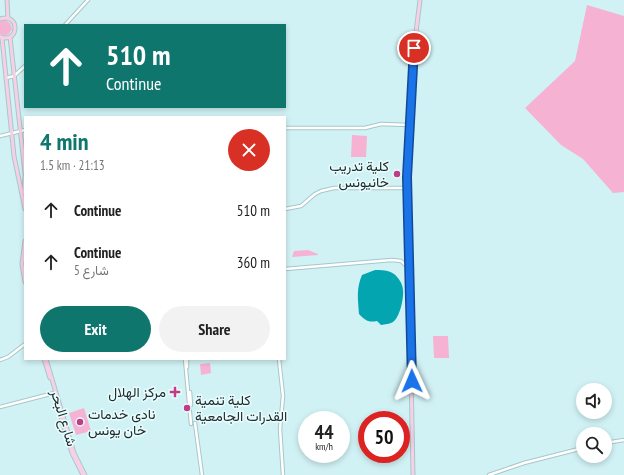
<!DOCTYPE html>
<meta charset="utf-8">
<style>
:root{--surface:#fff;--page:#f2f2f2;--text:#222;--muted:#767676;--accent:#0f766e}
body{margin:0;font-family:"PT Sans Narrow",Vazirmatn,sans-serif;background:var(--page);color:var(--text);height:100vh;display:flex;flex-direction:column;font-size:15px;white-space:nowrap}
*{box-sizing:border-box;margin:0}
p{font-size:13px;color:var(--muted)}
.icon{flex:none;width:22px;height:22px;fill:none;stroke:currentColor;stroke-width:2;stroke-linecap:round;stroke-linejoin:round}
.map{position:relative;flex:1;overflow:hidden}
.sheet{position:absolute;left:24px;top:116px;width:262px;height:244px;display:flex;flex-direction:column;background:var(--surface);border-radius:0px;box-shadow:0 2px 6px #0003}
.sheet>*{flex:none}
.top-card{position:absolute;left:24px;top:24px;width:262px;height:84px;border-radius:0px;box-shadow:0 2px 6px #0003;background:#0f766e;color:#fff;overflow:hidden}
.controls{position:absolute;left:576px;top:383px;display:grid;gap:8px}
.controls a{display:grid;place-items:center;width:36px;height:36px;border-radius:50%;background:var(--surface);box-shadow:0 2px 6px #0003;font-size:20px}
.speed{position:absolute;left:298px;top:411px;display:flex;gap:8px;font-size:20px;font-weight:700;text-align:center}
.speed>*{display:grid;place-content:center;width:52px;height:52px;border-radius:50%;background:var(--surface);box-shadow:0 2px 6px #0003;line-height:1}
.speed small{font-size:10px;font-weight:400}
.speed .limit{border:6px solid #d22;background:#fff;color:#111}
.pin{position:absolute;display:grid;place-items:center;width:34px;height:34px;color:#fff;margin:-17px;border:2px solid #fff;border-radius:50%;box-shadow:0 1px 4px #0007}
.me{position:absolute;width:44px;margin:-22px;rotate:359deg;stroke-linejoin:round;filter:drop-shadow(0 0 3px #0008)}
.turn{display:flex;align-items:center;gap:14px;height:84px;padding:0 16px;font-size:18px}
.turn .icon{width:52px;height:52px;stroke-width:2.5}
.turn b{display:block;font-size:28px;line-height:34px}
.round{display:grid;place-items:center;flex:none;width:42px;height:42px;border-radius:21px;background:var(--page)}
.head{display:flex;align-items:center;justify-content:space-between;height:68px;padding:0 16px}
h1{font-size:24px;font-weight:600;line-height:30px;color:var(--accent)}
.cta{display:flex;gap:8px;margin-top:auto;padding:8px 16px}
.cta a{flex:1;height:46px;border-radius:24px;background:var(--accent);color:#fff;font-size:16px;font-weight:600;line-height:46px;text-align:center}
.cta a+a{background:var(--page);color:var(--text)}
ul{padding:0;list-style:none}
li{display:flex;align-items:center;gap:12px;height:52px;padding:0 16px}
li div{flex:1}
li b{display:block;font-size:15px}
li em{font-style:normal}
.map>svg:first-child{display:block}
.green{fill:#f6b2d2}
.water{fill:#03a6b0}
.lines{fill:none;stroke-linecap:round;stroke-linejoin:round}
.tertiary-casing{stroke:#a7c7ca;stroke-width:4.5}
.secondary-casing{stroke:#a7c7ca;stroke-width:5}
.tertiary{stroke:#fff;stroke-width:2.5}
.secondary{stroke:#f8d0e6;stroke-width:3}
.route-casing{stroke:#114b97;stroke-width:10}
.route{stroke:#1a73e8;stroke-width:7}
.poi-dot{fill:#be3d86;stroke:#e9fdfe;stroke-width:1.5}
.labels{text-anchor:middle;stroke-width:3;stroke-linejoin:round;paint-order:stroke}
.poi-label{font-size:14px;fill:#202d2e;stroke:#e9fdfe;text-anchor:end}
.street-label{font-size:14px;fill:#202d2e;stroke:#e9fdfe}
</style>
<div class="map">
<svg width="624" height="475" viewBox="0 0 624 475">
<rect width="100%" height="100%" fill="#d1f2f5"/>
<!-- green -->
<path class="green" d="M 587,5 L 624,16 L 624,192 L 613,193 L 583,159 L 561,145 L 525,108 L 575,61 Z
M 4,20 L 10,23 L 12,29 L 9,34 L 4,36 L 0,34 L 0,21 Z
M 352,135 L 367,136 L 366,157 L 351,157 Z
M 308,250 L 318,254 L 318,255 L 292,257 L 294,251 Z
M 433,336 L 448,336 L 449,358 L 434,358 Z
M 210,363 L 211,373 L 201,375 L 200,364 Z
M 84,408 L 91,431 L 76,435 L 69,413 Z"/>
<!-- water -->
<path class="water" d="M 375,270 C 381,270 389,270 394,274 C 398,277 403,284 403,290 C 404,298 400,317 393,322 C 390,324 385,324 381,325 L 377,321 C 368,323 365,320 359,314 C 358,299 356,289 362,275 Z"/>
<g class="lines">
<!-- tertiary casing -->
<g class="tertiary-casing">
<path id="tertiary" d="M 65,25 L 88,0
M 6,78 L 14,76 L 25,66
M 285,128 L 365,128 L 381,124 L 409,125
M 0,136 L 25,130
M 285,209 L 301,206 L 315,194 L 321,191 L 334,188 L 407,188
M 285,269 L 392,260 L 401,261 L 409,268
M 185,359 L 191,424
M 187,359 L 187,367
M 279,359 L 283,396 L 280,429 L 283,475
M 0,360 L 8,357 L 25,344
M 190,392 L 191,405
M 0,407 L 54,393
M 195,423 L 202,475
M 605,443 L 624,440
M 489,475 L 524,463 L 583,448"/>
</g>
<!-- secondary casing -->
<g class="secondary-casing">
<path id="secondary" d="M 7,0 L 8,19
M 0,19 C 20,12 20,44 0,37
M 10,37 L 25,173
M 2,38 L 14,156 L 25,209
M 24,193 L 25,176
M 25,241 L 22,264 L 25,282
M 44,359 L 50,378
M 46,359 L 74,453 L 85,475
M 58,407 L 72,453 L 83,475
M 413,475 L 407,169 L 414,48 L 420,0"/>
</g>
<!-- tertiary -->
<use href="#tertiary" class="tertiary"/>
<!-- secondary -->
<use href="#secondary" class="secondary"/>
</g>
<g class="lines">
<!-- route casing -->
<g class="route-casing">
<path id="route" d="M 412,381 L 407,177 L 414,48"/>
</g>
<!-- route -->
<use href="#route" class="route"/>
</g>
<!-- markers -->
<g class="poi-dot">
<circle cx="397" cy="174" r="4"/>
<path d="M173 386h4v4h4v4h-4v4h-4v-4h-4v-4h4z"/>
<circle cx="187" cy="408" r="4"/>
<circle cx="80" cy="422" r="4"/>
</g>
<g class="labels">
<!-- poi labels -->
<g class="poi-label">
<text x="389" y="171">كلية تدريب<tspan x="389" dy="16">خانيونس</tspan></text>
<text x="166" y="397">مركز الهلال</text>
<text x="195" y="405" text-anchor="start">كلية تنمية<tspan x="195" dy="16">القدرات الجامعية</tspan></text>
<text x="88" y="419" text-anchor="start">نادى خدمات<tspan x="88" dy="16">خان يونس</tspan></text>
</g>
<!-- street labels -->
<g class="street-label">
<text transform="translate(64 418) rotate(73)" y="5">شارع البحر</text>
</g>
</g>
</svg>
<div class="controls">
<a><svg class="icon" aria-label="sound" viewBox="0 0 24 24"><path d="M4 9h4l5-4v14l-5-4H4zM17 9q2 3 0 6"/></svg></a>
<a><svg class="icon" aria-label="search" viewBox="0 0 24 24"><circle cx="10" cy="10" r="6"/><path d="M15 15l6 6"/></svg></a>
</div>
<div class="speed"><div>44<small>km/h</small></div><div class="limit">50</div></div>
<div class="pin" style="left:414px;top:48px;background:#d93025"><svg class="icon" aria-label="arrive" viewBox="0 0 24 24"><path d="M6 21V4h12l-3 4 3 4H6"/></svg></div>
<svg class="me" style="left:412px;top:381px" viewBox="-20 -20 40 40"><path d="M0-17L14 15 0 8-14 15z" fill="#1a73e8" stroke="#fff" stroke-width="4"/></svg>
<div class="top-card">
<div class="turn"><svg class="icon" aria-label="ahead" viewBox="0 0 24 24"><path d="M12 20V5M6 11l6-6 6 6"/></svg><div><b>510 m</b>Continue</div></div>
</div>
<section class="sheet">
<div class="head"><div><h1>4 min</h1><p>1.5 km · 21:13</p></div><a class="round" style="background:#d93025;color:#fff"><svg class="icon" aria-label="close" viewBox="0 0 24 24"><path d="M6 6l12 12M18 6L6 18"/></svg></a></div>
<ul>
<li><svg class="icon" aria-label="ahead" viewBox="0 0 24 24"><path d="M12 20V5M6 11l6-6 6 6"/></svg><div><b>Continue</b></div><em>510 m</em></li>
<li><svg class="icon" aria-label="ahead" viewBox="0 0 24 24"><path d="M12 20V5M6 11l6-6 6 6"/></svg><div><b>Continue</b><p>شارع 5</p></div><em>360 m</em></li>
</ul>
<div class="cta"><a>Exit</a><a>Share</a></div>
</section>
</div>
